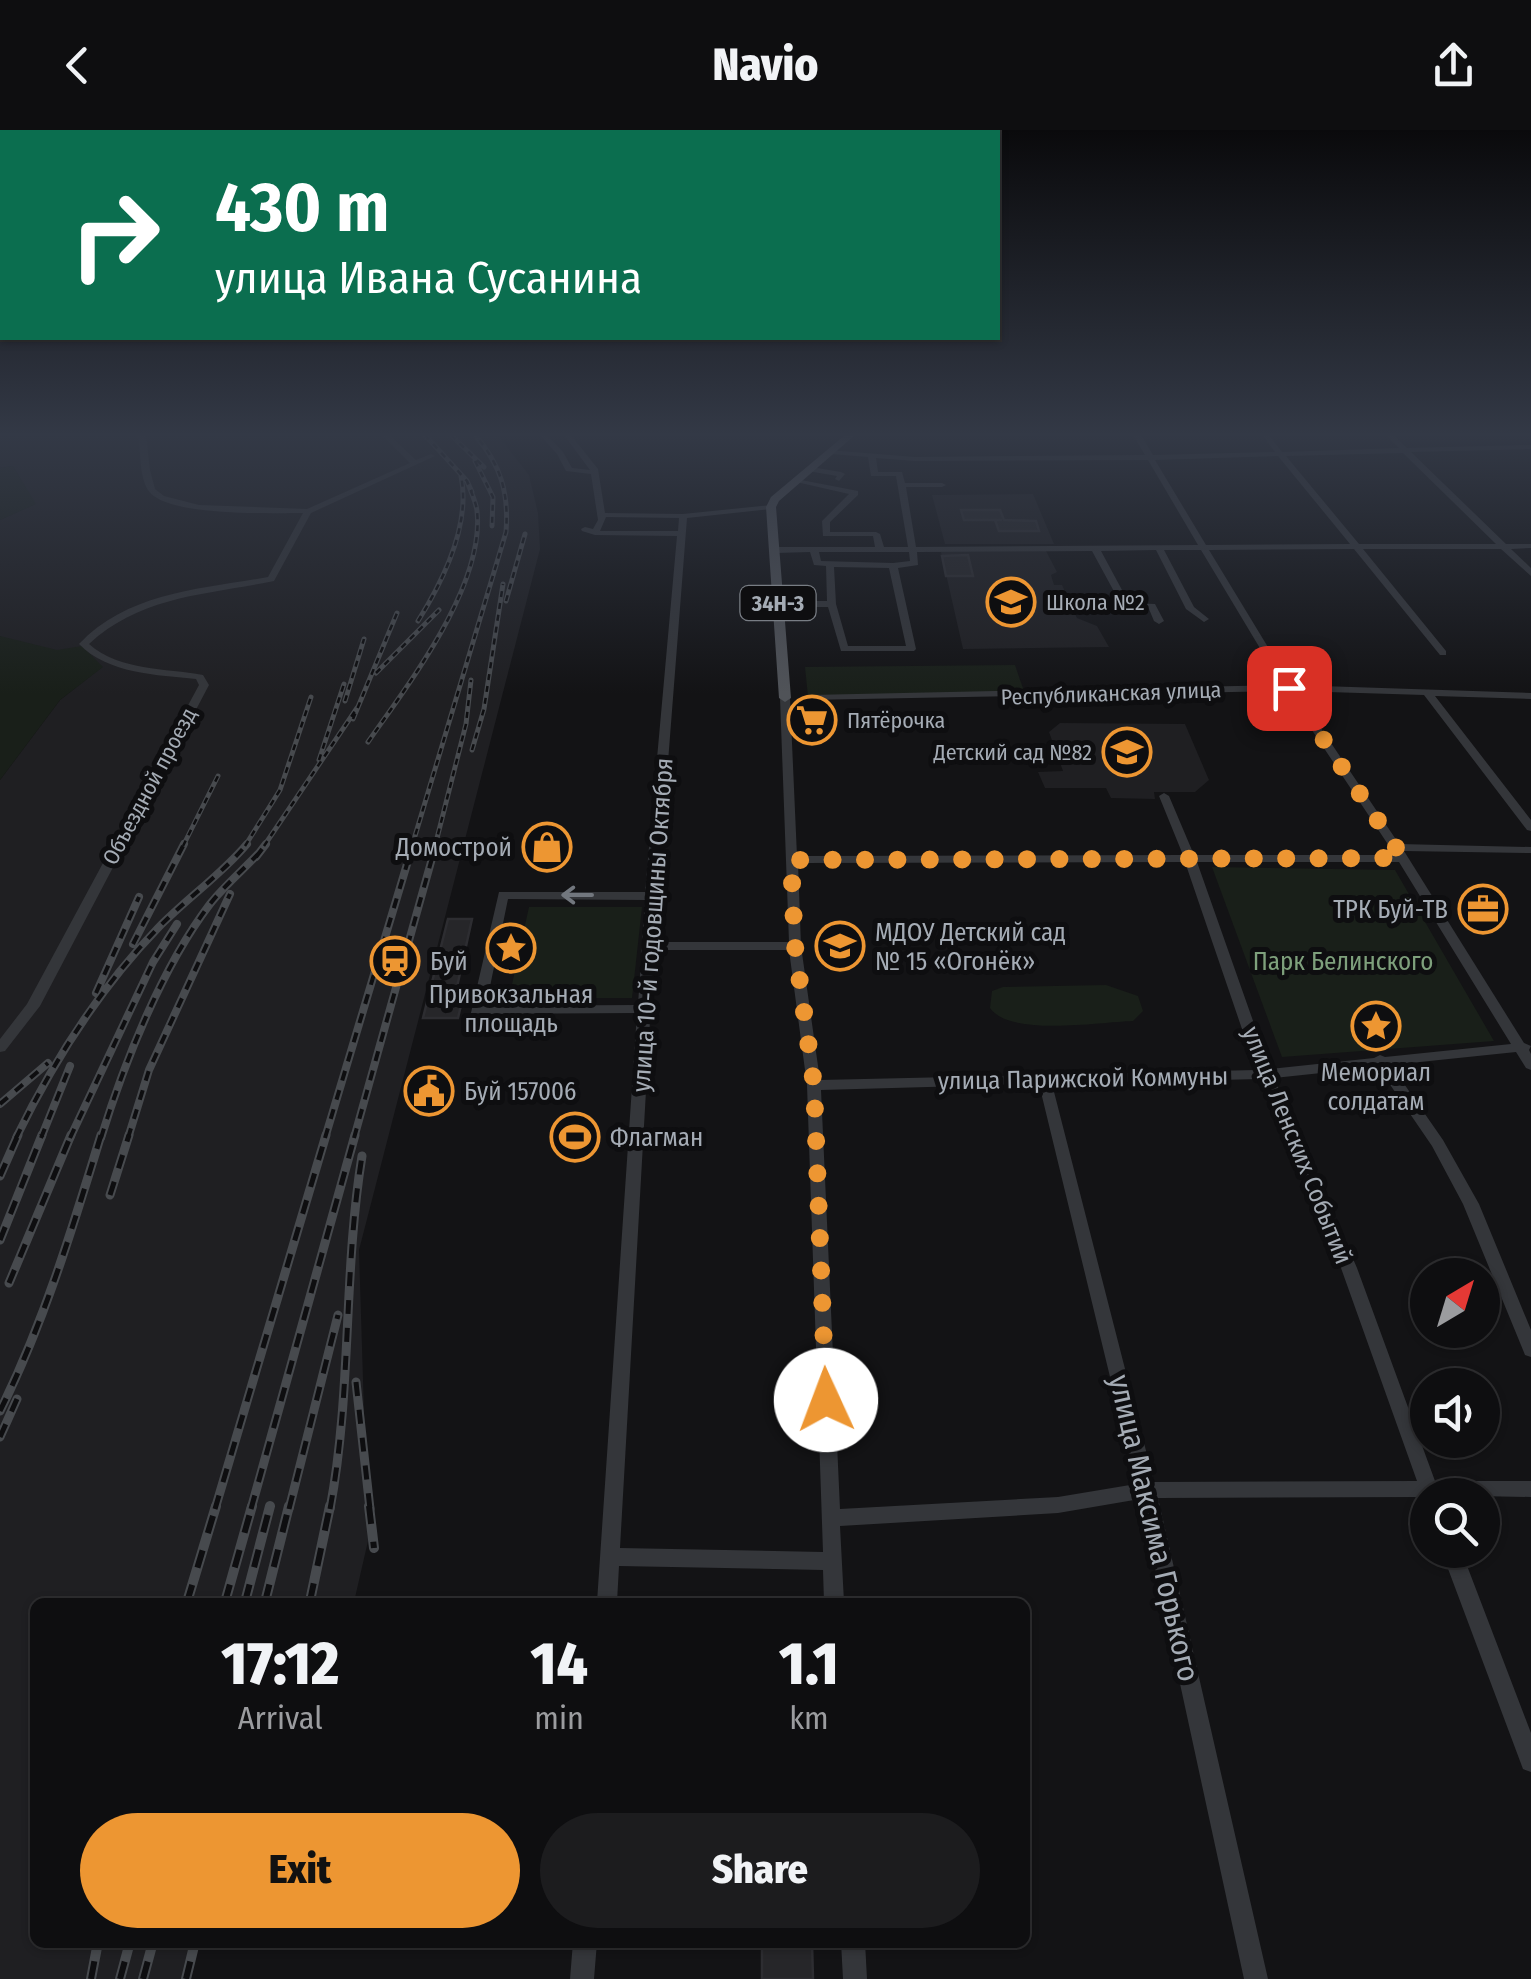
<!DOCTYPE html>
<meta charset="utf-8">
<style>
:root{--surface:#0e0e10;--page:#1c1c1e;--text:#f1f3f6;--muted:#9b9c9f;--line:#2e2e30;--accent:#ed9632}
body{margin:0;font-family:"Fira Sans Condensed",sans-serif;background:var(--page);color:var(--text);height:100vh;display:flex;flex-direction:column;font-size:38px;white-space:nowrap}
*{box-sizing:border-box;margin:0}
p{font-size:32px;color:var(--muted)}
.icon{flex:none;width:55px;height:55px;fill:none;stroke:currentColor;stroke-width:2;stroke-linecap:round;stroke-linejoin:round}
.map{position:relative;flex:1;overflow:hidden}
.side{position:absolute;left:30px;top:1468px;width:1000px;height:350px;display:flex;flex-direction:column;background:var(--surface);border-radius:15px;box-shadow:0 2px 8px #0004,0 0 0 2px var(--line)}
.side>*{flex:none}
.guide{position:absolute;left:0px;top:0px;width:1000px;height:210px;box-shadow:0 2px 8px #0004,0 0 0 2px var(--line);background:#0b6e4f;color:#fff;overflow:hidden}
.needle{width:65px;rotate:38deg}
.tools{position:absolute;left:1410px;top:1128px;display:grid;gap:20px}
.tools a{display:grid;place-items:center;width:90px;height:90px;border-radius:50%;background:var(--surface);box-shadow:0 2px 8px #0004,0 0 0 2px var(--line);font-size:50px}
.pin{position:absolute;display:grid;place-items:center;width:85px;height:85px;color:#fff;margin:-42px;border-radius:20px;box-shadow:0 5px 15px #0006}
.me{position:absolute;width:110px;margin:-55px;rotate:358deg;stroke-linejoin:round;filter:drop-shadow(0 0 8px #0008)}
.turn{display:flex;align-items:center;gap:35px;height:210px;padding:0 50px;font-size:45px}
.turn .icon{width:130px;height:130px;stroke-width:2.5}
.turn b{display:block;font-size:70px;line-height:85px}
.eta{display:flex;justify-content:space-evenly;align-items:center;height:170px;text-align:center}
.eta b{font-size:60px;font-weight:800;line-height:70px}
.cta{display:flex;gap:20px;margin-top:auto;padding:20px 50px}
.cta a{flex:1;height:115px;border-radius:60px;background:var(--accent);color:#111;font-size:40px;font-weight:800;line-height:115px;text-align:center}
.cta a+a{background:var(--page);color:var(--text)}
header{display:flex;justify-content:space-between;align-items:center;height:130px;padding:0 50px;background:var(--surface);font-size:45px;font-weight:800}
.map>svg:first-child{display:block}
.built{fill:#1f1f22}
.green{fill:#191f19}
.building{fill:#262629;stroke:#2d2d31;stroke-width:2.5}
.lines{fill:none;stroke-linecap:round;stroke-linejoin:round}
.minor{fill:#34363a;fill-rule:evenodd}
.major{fill:#505358;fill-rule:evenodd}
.rail-far3-casing{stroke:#474a4e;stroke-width:5}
.rail-far2-casing{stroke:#474a4e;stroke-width:8}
.rail-far1-casing{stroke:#474a4e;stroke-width:9}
.rail-casing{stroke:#474a4e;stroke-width:10}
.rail-far3{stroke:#0e0e10;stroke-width:2.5;stroke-dasharray:6;stroke-linecap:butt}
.rail-far2{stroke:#0e0e10;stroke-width:4;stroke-dasharray:10;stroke-linecap:butt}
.rail-far1{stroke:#0e0e10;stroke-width:5;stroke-dasharray:14;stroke-linecap:butt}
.rail{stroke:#0e0e10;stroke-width:6;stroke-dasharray:18;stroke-linecap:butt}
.oneway{stroke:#72777e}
.route{stroke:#ed9632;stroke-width:18;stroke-dasharray:0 32.4}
.labels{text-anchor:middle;stroke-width:10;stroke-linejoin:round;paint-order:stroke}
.far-poi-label{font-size:22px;fill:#a5acb5;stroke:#0e0e10;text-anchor:start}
.shield{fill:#0e0e10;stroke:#787d84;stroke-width:2.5}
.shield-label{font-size:22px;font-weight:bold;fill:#a5acb5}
.far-street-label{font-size:22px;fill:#a5acb5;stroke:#0e0e10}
.poi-label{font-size:25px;fill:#a5acb5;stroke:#0e0e10;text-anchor:start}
.street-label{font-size:25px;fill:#a5acb5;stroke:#0e0e10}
.park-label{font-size:25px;fill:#7ea07c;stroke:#0e0e10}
.near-street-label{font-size:30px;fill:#a5acb5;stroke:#0e0e10}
</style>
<header><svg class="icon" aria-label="back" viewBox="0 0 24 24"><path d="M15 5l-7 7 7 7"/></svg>Navio<svg class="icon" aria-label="share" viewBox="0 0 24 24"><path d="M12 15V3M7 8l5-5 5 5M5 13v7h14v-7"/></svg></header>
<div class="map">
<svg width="1531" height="1849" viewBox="0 0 1531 1849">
<rect width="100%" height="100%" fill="#131315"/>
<!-- built -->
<path class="built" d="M 0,305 L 502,305 L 500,308 L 529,345 L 538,383 L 540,419 L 359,1120 L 368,1411 L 354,1472 L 35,1472 L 35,1812 L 196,1813 L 188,1849 L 0,1849 L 0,650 L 60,570 L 102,537 L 33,535 L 0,526 L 0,390 L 35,374 L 13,336 L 0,338 Z
M 1033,364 L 1054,414 L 945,414 L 932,365 Z
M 1046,421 L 1057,442 L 1051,445 L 1054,455 L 1062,455 L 1077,488 L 1097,496 L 1109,517 L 963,519 L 941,422 Z
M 1060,593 L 1185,594 L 1209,650 L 1195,662 L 1154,662 L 1155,669 L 1111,668 L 1106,658 L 1045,658 L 1038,642 L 1063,641 L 1049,602 Z"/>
<!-- green -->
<path class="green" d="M 13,336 L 36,374 L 0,390 L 0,338 Z
M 0,506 L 57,520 L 82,516 L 103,537 L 60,570 L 0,650 Z
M 1015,535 L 1025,564 L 808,567 L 805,537 Z
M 1212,737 L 1395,740 L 1494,911 L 1282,927 Z
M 529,777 L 642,777 L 632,868 L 509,868 Z
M 1106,855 L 1138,866 L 1143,881 L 1133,891 C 1099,892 1010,907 990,878 L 992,861 L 1003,857 Z"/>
<!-- building -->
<path class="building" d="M 961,380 L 1000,380 L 1004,390 L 1036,391 L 1039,401 L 999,401 L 995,390 L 1002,390 L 964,390 Z
M 968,425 L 973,446 L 946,446 L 942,426 Z
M 448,789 L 472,789 L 453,875 L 461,875 L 458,888 L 423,888 Z
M 762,1812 L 812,1812 L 813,1849 L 762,1849 Z"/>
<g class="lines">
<!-- minor -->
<path class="minor" d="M 138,305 L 146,305 L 150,340 L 155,359 L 164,366 L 199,375 L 307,379 L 410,333 L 382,305 L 389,305 L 416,330 L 431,324 L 435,326 L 311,383 L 274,451 C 207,465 142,465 89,514 C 119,541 166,538 203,545 L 209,555 L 40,876 L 5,921 L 0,922 L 0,909 L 27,874 L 199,555 L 196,549 C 158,545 108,544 79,514 C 128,462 202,459 268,447 L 303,383 C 272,383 165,387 148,360 C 139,346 141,321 138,305 Z
M 540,305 L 547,305 L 563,322 L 572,338 L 590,340 L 564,305 L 571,305 L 598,339 L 605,383 L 683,384 L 771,375 L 775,377 L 771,379 L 687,388 L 654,812 L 789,812 L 780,568 L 785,565 L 790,568 L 797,726 L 1183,725 L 1159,666 L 1164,663 L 1169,666 L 1194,725 L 1395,725 L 1286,561 L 806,570 L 805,568 L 810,565 L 1282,555 L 1201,420 L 1164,420 L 1194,477 L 1209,489 L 1204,492 L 1186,479 L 1156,420 L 1101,421 L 1129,473 L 1155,474 L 1164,491 L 1159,494 L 1154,491 L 1149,479 L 1123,478 L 1092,421 L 917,422 L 918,435 L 898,438 L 916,519 L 914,521 L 841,521 L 828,477 L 778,477 L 774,474 L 778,471 L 827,471 L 826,436 L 814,435 L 810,422 L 776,423 L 772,420 L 776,417 L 875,417 L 873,406 L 823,406 L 822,391 L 849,364 L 792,351 L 796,349 L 858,361 L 858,365 L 830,392 L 830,402 L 876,402 L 880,404 L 884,417 L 908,417 L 896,346 L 871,346 L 868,327 L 831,324 L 827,322 L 828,320 L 915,327 L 1145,325 L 1133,305 L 1141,305 L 1153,325 L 1275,322 L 1262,305 L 1269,305 L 1282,322 L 1399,318 L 1386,305 L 1393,305 L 1407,318 L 1531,315 L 1531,319 L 1411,322 L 1506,414 L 1531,414 L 1531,418 L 1511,419 L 1531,438 L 1531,446 L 1501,419 L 1363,419 L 1446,521 L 1446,525 L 1440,525 L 1354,419 L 1209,420 L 1291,555 L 1531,563 L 1531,569 L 1435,566 L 1531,690 L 1531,701 L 1527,700 L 1424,565 L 1296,561 L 1399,714 L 1531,717 L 1531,723 L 1404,721 L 1524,913 L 1531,916 L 1529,920 L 1531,924 L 1531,940 L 1526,938 L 1516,922 L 1391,935 L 1443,1010 L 1479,1074 L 1531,1200 L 1531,1227 L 1525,1225 L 1523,1220 L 1463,1074 L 1432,1016 L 1378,937 L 1274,948 L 1357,1138 L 1435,1351 L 1531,1351 L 1531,1367 L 1428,1365 L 1428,1372 L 1423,1367 L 1158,1368 L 1268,1849 L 1244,1849 L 1140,1369 L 1058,1383 L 840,1396 L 844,1472 L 824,1472 L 823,1440 L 619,1436 L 617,1472 L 597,1472 L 637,883 L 484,884 L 479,903 L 469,903 L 467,900 L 499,762 L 645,762 L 677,406 L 595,405 L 582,401 L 581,399 L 585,397 L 593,399 L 598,390 L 591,344 L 566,341 L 557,324 ZM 1403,323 L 1496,414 L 1359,414 L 1286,326 ZM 1278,326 L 1350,414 L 1206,415 L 1155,330 ZM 876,328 L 915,331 L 1148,330 L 1198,415 L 916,417 L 906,357 L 942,357 L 946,355 L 942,353 L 905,353 L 902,342 L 878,342 ZM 606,387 L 679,388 L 678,401 L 600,401 ZM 819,422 L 909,422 L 910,431 L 893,433 L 821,431 ZM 834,437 L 889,438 L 906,516 L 848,516 L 836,474 ZM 1185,732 L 1256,940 L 820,950 L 801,816 L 798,733 ZM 1197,732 L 1399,732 L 1511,914 L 1385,927 L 1380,925 L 1374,928 L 1270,939 ZM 508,769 L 645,770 L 638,875 L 486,876 ZM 654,820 L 789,820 L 807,955 L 823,1422 L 620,1418 ZM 1260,949 L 1341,1138 L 1417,1351 L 1154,1352 L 1052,954 ZM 1039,954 L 1136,1354 L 1058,1367 L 840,1379 L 821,960 Z
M 811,337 L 841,342 L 845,344 L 839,351 L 835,349 L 837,346 L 808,341 L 808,337 Z
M 1441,1420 L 1461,1420 L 1531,1603 L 1531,1642 L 1523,1639 L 1520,1631 Z
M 573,1812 L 597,1812 L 594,1849 L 570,1849 Z
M 841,1812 L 865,1812 L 867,1849 L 843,1849 Z"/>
<!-- major -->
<path class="major" d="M 845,305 L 855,305 L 779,371 L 776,377 L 791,568 L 785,572 L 779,568 L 766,377 L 771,367 Z"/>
<!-- rail-far3 casing -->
<g class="rail-far3-casing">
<path id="rail-far3" d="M 425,305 L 467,351 L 472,362
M 451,305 L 484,337
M 475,331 L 493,367 L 492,396
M 506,471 L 525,404
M 418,491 C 443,451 471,395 461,346
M 376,543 L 439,480
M 345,571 L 364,509
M 353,589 L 397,483
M 368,612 C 409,553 485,456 477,381 C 476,371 470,360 467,351
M 472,620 L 484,579 L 503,454
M 319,630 L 344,554
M 183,716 L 218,646
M 245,716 L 280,660 L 311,567
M 264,716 L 357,578
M 412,716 L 506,402 C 509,363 501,335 475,305
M 435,716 L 466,594 L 471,550"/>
</g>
<!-- rail-far2 casing -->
<g class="rail-far2-casing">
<path id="rail-far2" d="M 256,727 L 266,714
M 133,814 L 184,714
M 96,863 L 139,767
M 0,974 L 48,933
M 16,1008 C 53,932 99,859 158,798 C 186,769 221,745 247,714
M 41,1008 L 70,936
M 70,1008 L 153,832 L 177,794
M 101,1008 C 124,933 162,837 210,774 C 224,756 243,740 259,723
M 128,1008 L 149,940 L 230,764
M 325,1008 L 413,714
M 354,1008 L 436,714"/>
</g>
<!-- rail-far1 casing -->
<g class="rail-far1-casing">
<path id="rail-far1" d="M 0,1046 L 18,1005
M 110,1065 L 129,1005
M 0,1110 L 42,1005
M 9,1153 L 71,1005
M 356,1252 L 370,1379
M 0,1281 C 44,1192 72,1100 101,1005
M 0,1307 L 17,1269
M 215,1379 L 326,1005
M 251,1379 L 355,1005
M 289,1379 L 338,1185
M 330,1379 C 352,1262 343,1143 362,1026"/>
</g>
<!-- rail casing -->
<g class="rail-casing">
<path id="rail" d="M 369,1376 L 374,1418
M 310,1471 L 330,1376
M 187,1472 L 216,1376
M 225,1472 L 252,1376
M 245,1472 L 270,1376
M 265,1472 L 289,1376
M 91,1849 L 98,1812
M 120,1849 L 130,1812
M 143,1849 L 153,1812
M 186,1849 L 195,1812"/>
</g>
<!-- rail-far3 -->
<use href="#rail-far3" class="rail-far3"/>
<!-- rail-far2 -->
<use href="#rail-far2" class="rail-far2"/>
<!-- rail-far1 -->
<use href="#rail-far1" class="rail-far1"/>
<!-- rail -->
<use href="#rail" class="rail"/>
</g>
<!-- one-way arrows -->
<defs><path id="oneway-shaft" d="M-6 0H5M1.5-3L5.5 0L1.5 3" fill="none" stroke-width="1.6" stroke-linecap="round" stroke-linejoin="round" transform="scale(2.5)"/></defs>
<use class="oneway" href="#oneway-shaft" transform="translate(577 765) rotate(-180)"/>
<!-- sky -->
<linearGradient id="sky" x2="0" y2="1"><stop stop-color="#0a0a0c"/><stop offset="0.54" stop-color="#333946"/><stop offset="1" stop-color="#333946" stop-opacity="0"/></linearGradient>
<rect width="1531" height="564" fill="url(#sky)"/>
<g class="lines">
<!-- route -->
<path class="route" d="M 826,1270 L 814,955 L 795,816 L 791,730 L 1403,728 L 1289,558"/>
</g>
<!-- icons -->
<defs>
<g id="school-ring" transform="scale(2.5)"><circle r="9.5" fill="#0e0e10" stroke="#ed9632" stroke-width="1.5"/><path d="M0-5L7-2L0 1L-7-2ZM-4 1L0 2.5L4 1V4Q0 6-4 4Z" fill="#ed9632"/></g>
<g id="supermarket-ring" transform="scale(2.5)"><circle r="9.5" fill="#0e0e10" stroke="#ed9632" stroke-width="1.5"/><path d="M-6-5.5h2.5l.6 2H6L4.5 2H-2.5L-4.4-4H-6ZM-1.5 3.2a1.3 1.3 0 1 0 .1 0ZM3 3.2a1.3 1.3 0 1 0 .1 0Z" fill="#ed9632"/></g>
<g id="shop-ring" transform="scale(2.5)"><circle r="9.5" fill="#0e0e10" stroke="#ed9632" stroke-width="1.5"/><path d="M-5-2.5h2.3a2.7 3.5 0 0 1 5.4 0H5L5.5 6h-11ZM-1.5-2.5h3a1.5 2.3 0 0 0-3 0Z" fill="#ed9632"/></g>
<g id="office-ring" transform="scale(2.5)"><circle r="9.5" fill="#0e0e10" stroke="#ed9632" stroke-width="1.5"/><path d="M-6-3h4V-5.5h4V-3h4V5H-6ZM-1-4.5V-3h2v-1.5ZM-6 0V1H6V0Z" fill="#ed9632"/></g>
<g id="sight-ring" transform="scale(2.5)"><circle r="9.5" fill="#0e0e10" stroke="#ed9632" stroke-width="1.5"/><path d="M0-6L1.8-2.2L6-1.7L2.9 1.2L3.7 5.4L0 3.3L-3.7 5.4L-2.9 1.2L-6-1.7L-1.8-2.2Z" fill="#ed9632"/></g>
<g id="station-ring" transform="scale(2.5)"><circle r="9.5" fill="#0e0e10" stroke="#ed9632" stroke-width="1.5"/><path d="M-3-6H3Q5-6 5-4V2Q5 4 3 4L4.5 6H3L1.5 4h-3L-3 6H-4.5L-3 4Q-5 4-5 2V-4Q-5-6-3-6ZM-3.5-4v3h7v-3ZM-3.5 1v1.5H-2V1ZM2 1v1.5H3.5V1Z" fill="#ed9632"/></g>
<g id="civic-ring" transform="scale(2.5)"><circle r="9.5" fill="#0e0e10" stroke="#ed9632" stroke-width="1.5"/><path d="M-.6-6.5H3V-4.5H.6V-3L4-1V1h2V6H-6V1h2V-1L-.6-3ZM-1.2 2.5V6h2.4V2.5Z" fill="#ed9632"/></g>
<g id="stadium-ring" transform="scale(2.5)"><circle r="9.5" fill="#0e0e10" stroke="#ed9632" stroke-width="1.5"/><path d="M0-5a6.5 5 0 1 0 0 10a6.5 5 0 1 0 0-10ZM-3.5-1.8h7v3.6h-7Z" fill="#ed9632"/></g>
</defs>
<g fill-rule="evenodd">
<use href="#school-ring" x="1011" y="472"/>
<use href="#supermarket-ring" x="812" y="590"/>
<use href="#school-ring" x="1127" y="622"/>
<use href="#shop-ring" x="547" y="717"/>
<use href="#office-ring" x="1483" y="779"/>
<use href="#school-ring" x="840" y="816"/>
<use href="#sight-ring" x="511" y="818"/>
<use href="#station-ring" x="395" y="831"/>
<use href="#sight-ring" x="1376" y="896"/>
<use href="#civic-ring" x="429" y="961"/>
<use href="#stadium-ring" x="575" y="1007"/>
</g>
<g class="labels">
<!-- far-poi labels -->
<g class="far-poi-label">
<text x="1046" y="480">Школа №2</text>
<text x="847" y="598">Пятёрочка</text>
<text x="1092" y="630" text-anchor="end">Детский сад №82</text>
</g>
<!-- shield labels -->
<rect class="shield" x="740.5" y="456" width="75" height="34" rx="8"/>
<g class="shield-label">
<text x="778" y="481">34Н-3</text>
</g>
<!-- far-street labels -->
<g class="far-street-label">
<text transform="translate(1111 563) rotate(-2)" y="8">Республиканская улица</text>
<text transform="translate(149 656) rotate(-62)" y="8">Объездной проезд</text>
</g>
<!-- poi labels -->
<g class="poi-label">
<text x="512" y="726" text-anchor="end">Домострой</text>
<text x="1448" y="788" text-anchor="end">ТРК Буй-ТВ</text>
<text x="875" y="811">МДОУ Детский сад<tspan x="875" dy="29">№ 15 «Огонёк»</tspan></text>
<text x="430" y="840">Буй</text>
<text x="511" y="873" text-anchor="middle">Привокзальная<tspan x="511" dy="29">площадь</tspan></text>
<text x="1376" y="951" text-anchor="middle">Мемориал<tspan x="1376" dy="29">солдатам</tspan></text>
<text x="464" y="970">Буй 157006</text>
<text x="610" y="1016">Флагман</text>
</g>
<!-- street labels -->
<g class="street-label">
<text transform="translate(652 795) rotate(-86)" y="9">улица 10-й годовщины Октября</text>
<text transform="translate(1083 948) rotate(-1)" y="9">улица Парижской Коммуны</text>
<text transform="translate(1298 1015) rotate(68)" y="9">улица Ленских Событий</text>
</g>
<!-- park labels -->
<g class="park-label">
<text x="1343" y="840">Парк Белинского</text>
</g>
<!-- near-street labels -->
<g class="near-street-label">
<text transform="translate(1154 1398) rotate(77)" y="10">улица Максима Горького</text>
</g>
</g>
</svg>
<div class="tools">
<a><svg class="needle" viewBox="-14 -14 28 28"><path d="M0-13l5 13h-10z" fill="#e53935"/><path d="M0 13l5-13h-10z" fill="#9b9c9f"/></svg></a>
<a><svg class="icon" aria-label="sound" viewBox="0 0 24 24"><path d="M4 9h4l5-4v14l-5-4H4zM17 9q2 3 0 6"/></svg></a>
<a><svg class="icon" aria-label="search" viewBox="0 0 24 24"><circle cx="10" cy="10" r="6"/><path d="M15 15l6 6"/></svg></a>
</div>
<div class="pin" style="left:1289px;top:558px;background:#d93025"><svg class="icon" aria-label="arrive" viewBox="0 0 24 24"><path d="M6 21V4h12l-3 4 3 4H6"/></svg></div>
<svg class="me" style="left:826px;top:1270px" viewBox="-20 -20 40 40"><circle r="19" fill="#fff"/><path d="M0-13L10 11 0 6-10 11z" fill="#ed9632"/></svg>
<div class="guide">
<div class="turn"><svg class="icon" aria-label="right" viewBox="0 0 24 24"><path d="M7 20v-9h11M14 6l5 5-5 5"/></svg><div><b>430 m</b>улица Ивана Сусанина</div></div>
</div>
<section class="side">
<div class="eta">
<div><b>17:12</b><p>Arrival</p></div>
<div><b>14</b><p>min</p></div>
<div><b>1.1</b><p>km</p></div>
</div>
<div class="cta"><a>Exit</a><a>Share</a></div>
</section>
</div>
